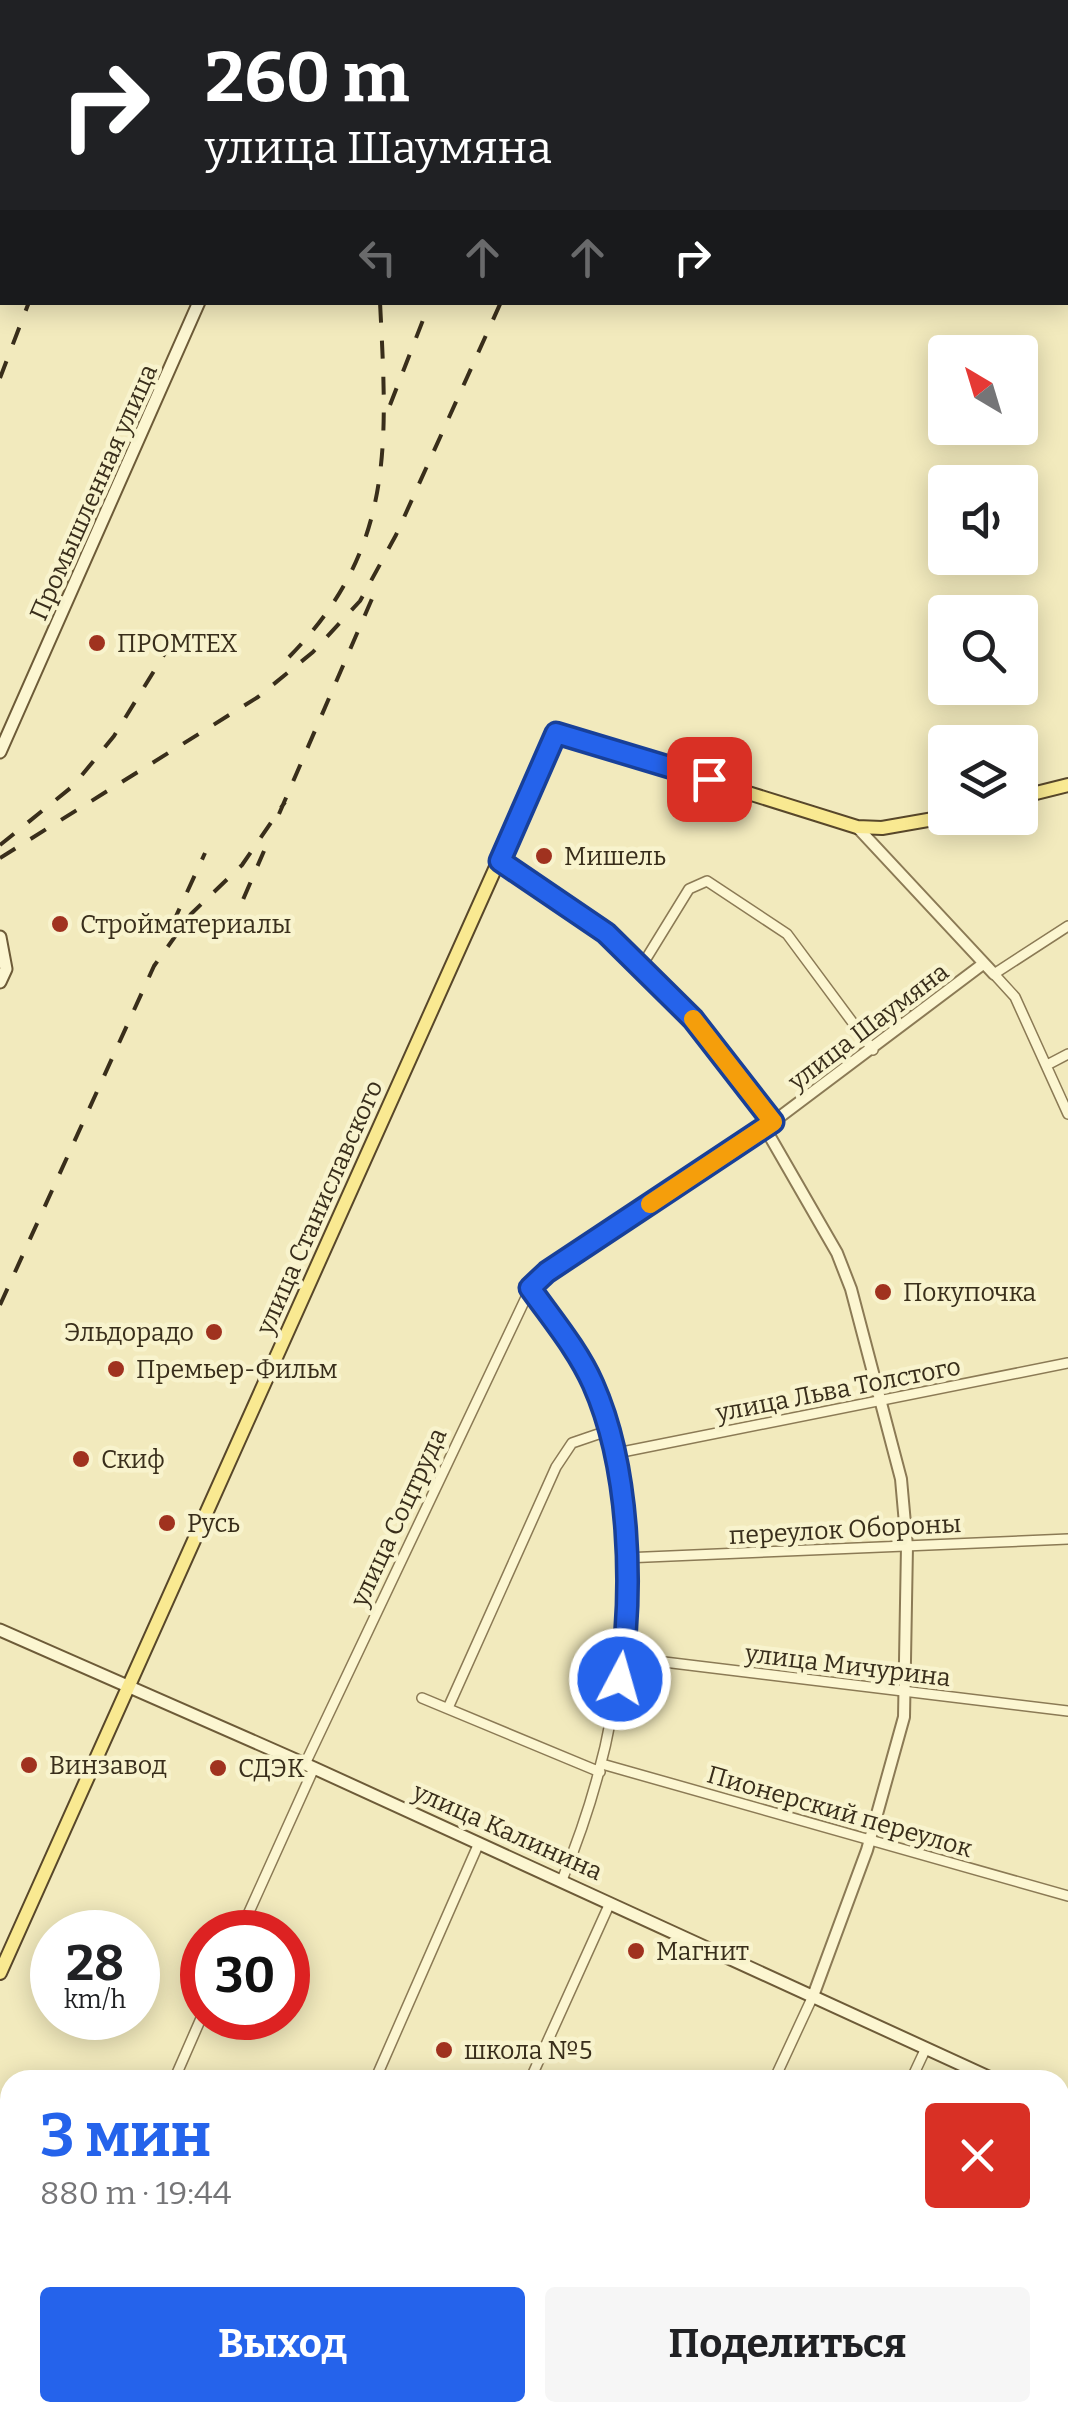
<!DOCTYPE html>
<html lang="ru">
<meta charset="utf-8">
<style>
:root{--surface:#fff;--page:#f6f6f6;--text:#202124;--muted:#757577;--accent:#2563eb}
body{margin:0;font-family:Bitter,serif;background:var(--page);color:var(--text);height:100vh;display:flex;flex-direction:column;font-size:38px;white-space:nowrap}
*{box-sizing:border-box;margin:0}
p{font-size:32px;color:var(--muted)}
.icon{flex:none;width:55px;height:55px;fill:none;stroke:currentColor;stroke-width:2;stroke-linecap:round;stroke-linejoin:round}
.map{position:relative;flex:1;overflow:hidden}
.drawer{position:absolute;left:0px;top:2070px;width:1070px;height:352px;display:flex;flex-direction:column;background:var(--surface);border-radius:30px 30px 0 0;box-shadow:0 5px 25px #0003}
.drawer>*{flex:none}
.top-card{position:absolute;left:0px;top:0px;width:1070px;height:305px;box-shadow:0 5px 25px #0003;background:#202124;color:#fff;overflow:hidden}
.needle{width:65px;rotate:322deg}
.buttons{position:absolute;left:928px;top:335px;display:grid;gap:20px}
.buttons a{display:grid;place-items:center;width:110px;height:110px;border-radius:10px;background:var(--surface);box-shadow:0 5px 25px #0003;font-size:50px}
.speed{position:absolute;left:30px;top:1910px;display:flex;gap:20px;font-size:50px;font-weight:700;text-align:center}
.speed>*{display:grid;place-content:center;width:130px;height:130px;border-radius:50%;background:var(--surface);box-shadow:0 5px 25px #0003;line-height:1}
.speed small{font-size:25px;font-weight:400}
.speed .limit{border:15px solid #d22;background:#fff;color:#111}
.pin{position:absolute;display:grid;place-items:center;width:85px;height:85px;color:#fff;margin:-42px;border-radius:20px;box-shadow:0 5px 15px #0006}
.me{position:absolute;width:110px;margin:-55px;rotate:6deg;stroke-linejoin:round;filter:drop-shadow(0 0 8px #0008)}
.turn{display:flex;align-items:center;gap:35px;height:210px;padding:0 40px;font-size:45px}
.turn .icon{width:130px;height:130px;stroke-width:2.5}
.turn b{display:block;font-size:70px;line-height:85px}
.lanes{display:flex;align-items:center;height:95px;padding:0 40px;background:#0003;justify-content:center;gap:50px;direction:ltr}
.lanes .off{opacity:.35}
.round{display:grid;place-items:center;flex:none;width:105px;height:105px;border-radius:10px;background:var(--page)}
.overview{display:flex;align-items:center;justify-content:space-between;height:170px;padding:0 40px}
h1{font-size:60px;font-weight:700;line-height:75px;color:var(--accent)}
.action{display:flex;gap:20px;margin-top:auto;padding:20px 40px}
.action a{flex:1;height:115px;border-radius:10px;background:var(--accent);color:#fff;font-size:40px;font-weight:700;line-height:115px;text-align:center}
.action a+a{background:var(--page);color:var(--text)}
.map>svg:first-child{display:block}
.green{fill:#bfd190}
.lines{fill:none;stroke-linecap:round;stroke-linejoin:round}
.minor-casing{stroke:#8b7a55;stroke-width:12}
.tertiary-casing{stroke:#8b7a55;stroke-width:14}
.secondary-casing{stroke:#6d5b38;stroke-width:15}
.primary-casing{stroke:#58472a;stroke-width:16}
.minor{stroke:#fcf6d1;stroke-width:9}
.tertiary{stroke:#fcf6d1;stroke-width:10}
.secondary{stroke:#fcf6d1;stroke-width:11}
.primary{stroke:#f9e991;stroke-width:12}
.rail{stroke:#392e1b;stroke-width:4;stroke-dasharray:18 18;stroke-linecap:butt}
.route-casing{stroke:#184099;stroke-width:25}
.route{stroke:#2563eb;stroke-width:18}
.slow{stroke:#f59e0b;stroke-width:18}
.poi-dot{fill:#a0321f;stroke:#f8f3cd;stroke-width:4}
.labels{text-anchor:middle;stroke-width:9;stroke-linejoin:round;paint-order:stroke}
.street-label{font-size:25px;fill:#392e1b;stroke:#f8f3cd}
.poi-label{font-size:25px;fill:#392e1b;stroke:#f8f3cd;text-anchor:start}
</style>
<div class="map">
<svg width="1068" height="2422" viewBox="0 0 1068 2422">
<rect width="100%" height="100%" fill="#f2eabd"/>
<!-- green -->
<path class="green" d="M 1068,2162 L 1068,2422 L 945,2422 L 949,2413 L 1060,2412 L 1060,2179 Z
M 229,2412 L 427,2412 L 448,2422 L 225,2422 Z"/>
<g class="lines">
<!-- minor casing -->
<g class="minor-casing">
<path id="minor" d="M 1068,93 L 1068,92
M 1068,114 L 1068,115
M 500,861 L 606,933 L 693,1019 L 773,1123
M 1068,926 L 994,974 L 1015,997 L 1068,1114
M 641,967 L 689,889 L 707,881 L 787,934 L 873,1050
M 1047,1065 L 1068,1054
M 530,1289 C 552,1319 577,1349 593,1384 C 616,1433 621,1485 623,1539 C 629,1660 608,1769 562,1880
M 617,1453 L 1068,1363
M 624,1558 L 1068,1539
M 623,1657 L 1068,1711
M 422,1698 L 600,1772
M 448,1708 L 556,1467 L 572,1443 L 610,1430
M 305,1764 L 530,1289 L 547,1272 L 765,1128
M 602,1764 L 1068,1896
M 240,1932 L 314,1768
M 174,2080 L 202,2016
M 375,2080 L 479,1843
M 530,2080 L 610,1903
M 774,2080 L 813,1996
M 911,2080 L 926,2048
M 19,2422 L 23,2412
M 225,2422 L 229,2412
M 375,2422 L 379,2412
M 618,2422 L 622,2412
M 758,2422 L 762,2412"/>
</g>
<!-- tertiary casing -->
<g class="tertiary-casing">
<path id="tertiary" d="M 857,827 L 994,974
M 813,1996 L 867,1850 L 904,1717 L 907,1546 L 901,1479 L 851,1289 L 837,1253 L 765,1128 L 983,964
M 919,2422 L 924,2412"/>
</g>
<!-- secondary casing -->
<g class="secondary-casing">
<path id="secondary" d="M 326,2 L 327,0
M 0,752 L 199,302
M 0,937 L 6,969 L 0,982
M 0,1630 L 314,1768 L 995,2080
M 1060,2110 L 1062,2111"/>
</g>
<!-- primary casing -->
<g class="primary-casing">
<path id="primary" d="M 1020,797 L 1068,785
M 0,1973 L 556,733 L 857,827 L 882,828 L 945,817
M 0,2215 L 10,2220
M 0,2264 L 10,2269
M 323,2412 L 344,2422
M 426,2412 L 447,2422"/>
</g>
<!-- minor -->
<use href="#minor" class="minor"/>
<!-- tertiary -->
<use href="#tertiary" class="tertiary"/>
<!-- secondary -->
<use href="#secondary" class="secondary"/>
<!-- primary -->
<use href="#primary" class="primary"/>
<!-- rail -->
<path class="rail" d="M 29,2 L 30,0
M 137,2 L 138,0
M 489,2 L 491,0
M 559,2 L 560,0
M 641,2 L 642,0
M 0,68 L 2,63
M 0,378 L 29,302
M 390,405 L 430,302
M 289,657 C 396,548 387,443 380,302
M 279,814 L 374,594
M 0,845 L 73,786 L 114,736 L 178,632
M 0,858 L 258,697 L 313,652 L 360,601 L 396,535 L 501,302
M 172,925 L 205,853
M 229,932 L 264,851
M 0,1305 L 154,966 L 191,914 L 242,865 L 285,802"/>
</g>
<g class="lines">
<!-- route casing -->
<g class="route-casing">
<path id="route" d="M 620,1679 C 634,1590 630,1467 593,1384 C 578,1350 552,1319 530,1288 L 547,1272 L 773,1122 L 693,1019 L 606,933 L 500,861 L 556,733 L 709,779"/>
</g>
<!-- route -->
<use href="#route" class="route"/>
<!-- slow -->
<path class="slow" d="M 650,1204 L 773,1122 L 693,1019"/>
</g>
<!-- markers -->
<g class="poi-dot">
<circle cx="97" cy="643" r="10"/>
<circle cx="544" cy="856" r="10"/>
<circle cx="60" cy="924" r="10"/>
<circle cx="883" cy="1292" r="10"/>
<circle cx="214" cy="1332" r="10"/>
<circle cx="116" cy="1369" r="10"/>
<circle cx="81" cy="1459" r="10"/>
<circle cx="167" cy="1523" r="10"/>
<circle cx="29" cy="1765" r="10"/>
<circle cx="218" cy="1768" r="10"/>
<circle cx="636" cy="1951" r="10"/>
<circle cx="444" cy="2050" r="10"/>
</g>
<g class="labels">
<!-- street labels -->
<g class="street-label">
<text transform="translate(93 492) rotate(-66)" y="9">Промышленная улица</text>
<text transform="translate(868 1026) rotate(-37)" y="9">улица Шаумяна</text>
<text transform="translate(319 1207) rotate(-66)" y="9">улица Станиславского</text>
<text transform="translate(838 1389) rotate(-11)" y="9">улица Льва Толстого</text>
<text transform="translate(398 1517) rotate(-65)" y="9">улица Соцтруда</text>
<text transform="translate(845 1529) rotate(-3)" y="9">переулок Обороны</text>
<text transform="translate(848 1665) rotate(7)" y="9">улица Мичурина</text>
<text transform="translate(840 1811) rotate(16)" y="9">Пионерский переулок</text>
<text transform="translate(508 1831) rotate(24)" y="9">улица Калинина</text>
</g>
<!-- poi labels -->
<g class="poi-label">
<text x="117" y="652">ПРОМТЕХ</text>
<text x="564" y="865">Мишель</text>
<text x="80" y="933">Стройматериалы</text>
<text x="903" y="1301">Покупочка</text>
<text x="194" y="1341" text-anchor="end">Эльдорадо</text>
<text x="136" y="1378">Премьер-Фильм</text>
<text x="101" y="1468">Скиф</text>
<text x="187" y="1532">Русь</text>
<text x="49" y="1774">Винзавод</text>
<text x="238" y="1777">СДЭК</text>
<text x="656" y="1960">Магнит</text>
<text x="464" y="2059">школа №5</text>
</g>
</g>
</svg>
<div class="buttons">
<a><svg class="needle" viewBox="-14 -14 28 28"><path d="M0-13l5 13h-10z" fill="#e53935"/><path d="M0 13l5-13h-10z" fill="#757577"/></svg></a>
<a><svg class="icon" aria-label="sound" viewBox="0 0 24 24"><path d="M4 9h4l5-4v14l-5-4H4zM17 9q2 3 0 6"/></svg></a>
<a><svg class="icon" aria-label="search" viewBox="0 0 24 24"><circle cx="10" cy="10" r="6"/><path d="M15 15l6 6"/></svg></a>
<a><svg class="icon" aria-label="layers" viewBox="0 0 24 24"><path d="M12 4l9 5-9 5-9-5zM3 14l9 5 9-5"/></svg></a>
</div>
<div class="speed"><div>28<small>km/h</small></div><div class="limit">30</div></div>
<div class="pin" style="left:709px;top:779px;background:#d93025"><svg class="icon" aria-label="arrive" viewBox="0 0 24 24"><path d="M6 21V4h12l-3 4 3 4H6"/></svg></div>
<svg class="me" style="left:620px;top:1679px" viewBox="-20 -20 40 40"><circle r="17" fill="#2563eb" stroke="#fff" stroke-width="3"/><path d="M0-11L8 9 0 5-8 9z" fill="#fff"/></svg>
<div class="top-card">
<div class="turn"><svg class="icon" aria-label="right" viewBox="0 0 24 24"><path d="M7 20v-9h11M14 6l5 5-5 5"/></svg><div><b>260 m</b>улица Шаумяна</div></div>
<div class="lanes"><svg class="icon off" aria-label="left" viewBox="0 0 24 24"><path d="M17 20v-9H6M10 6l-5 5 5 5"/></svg><svg class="icon off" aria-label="ahead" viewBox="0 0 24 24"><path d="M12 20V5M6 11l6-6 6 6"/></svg><svg class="icon off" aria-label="ahead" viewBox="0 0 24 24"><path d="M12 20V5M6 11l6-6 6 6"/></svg><svg class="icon" aria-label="right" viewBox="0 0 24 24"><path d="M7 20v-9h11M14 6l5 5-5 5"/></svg></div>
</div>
<section class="drawer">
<div class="overview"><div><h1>3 мин</h1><p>880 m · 19:44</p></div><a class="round" style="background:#d93025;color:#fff"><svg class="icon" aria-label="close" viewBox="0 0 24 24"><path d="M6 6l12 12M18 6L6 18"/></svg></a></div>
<div class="action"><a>Выход</a><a>Поделиться</a></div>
</section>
</div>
